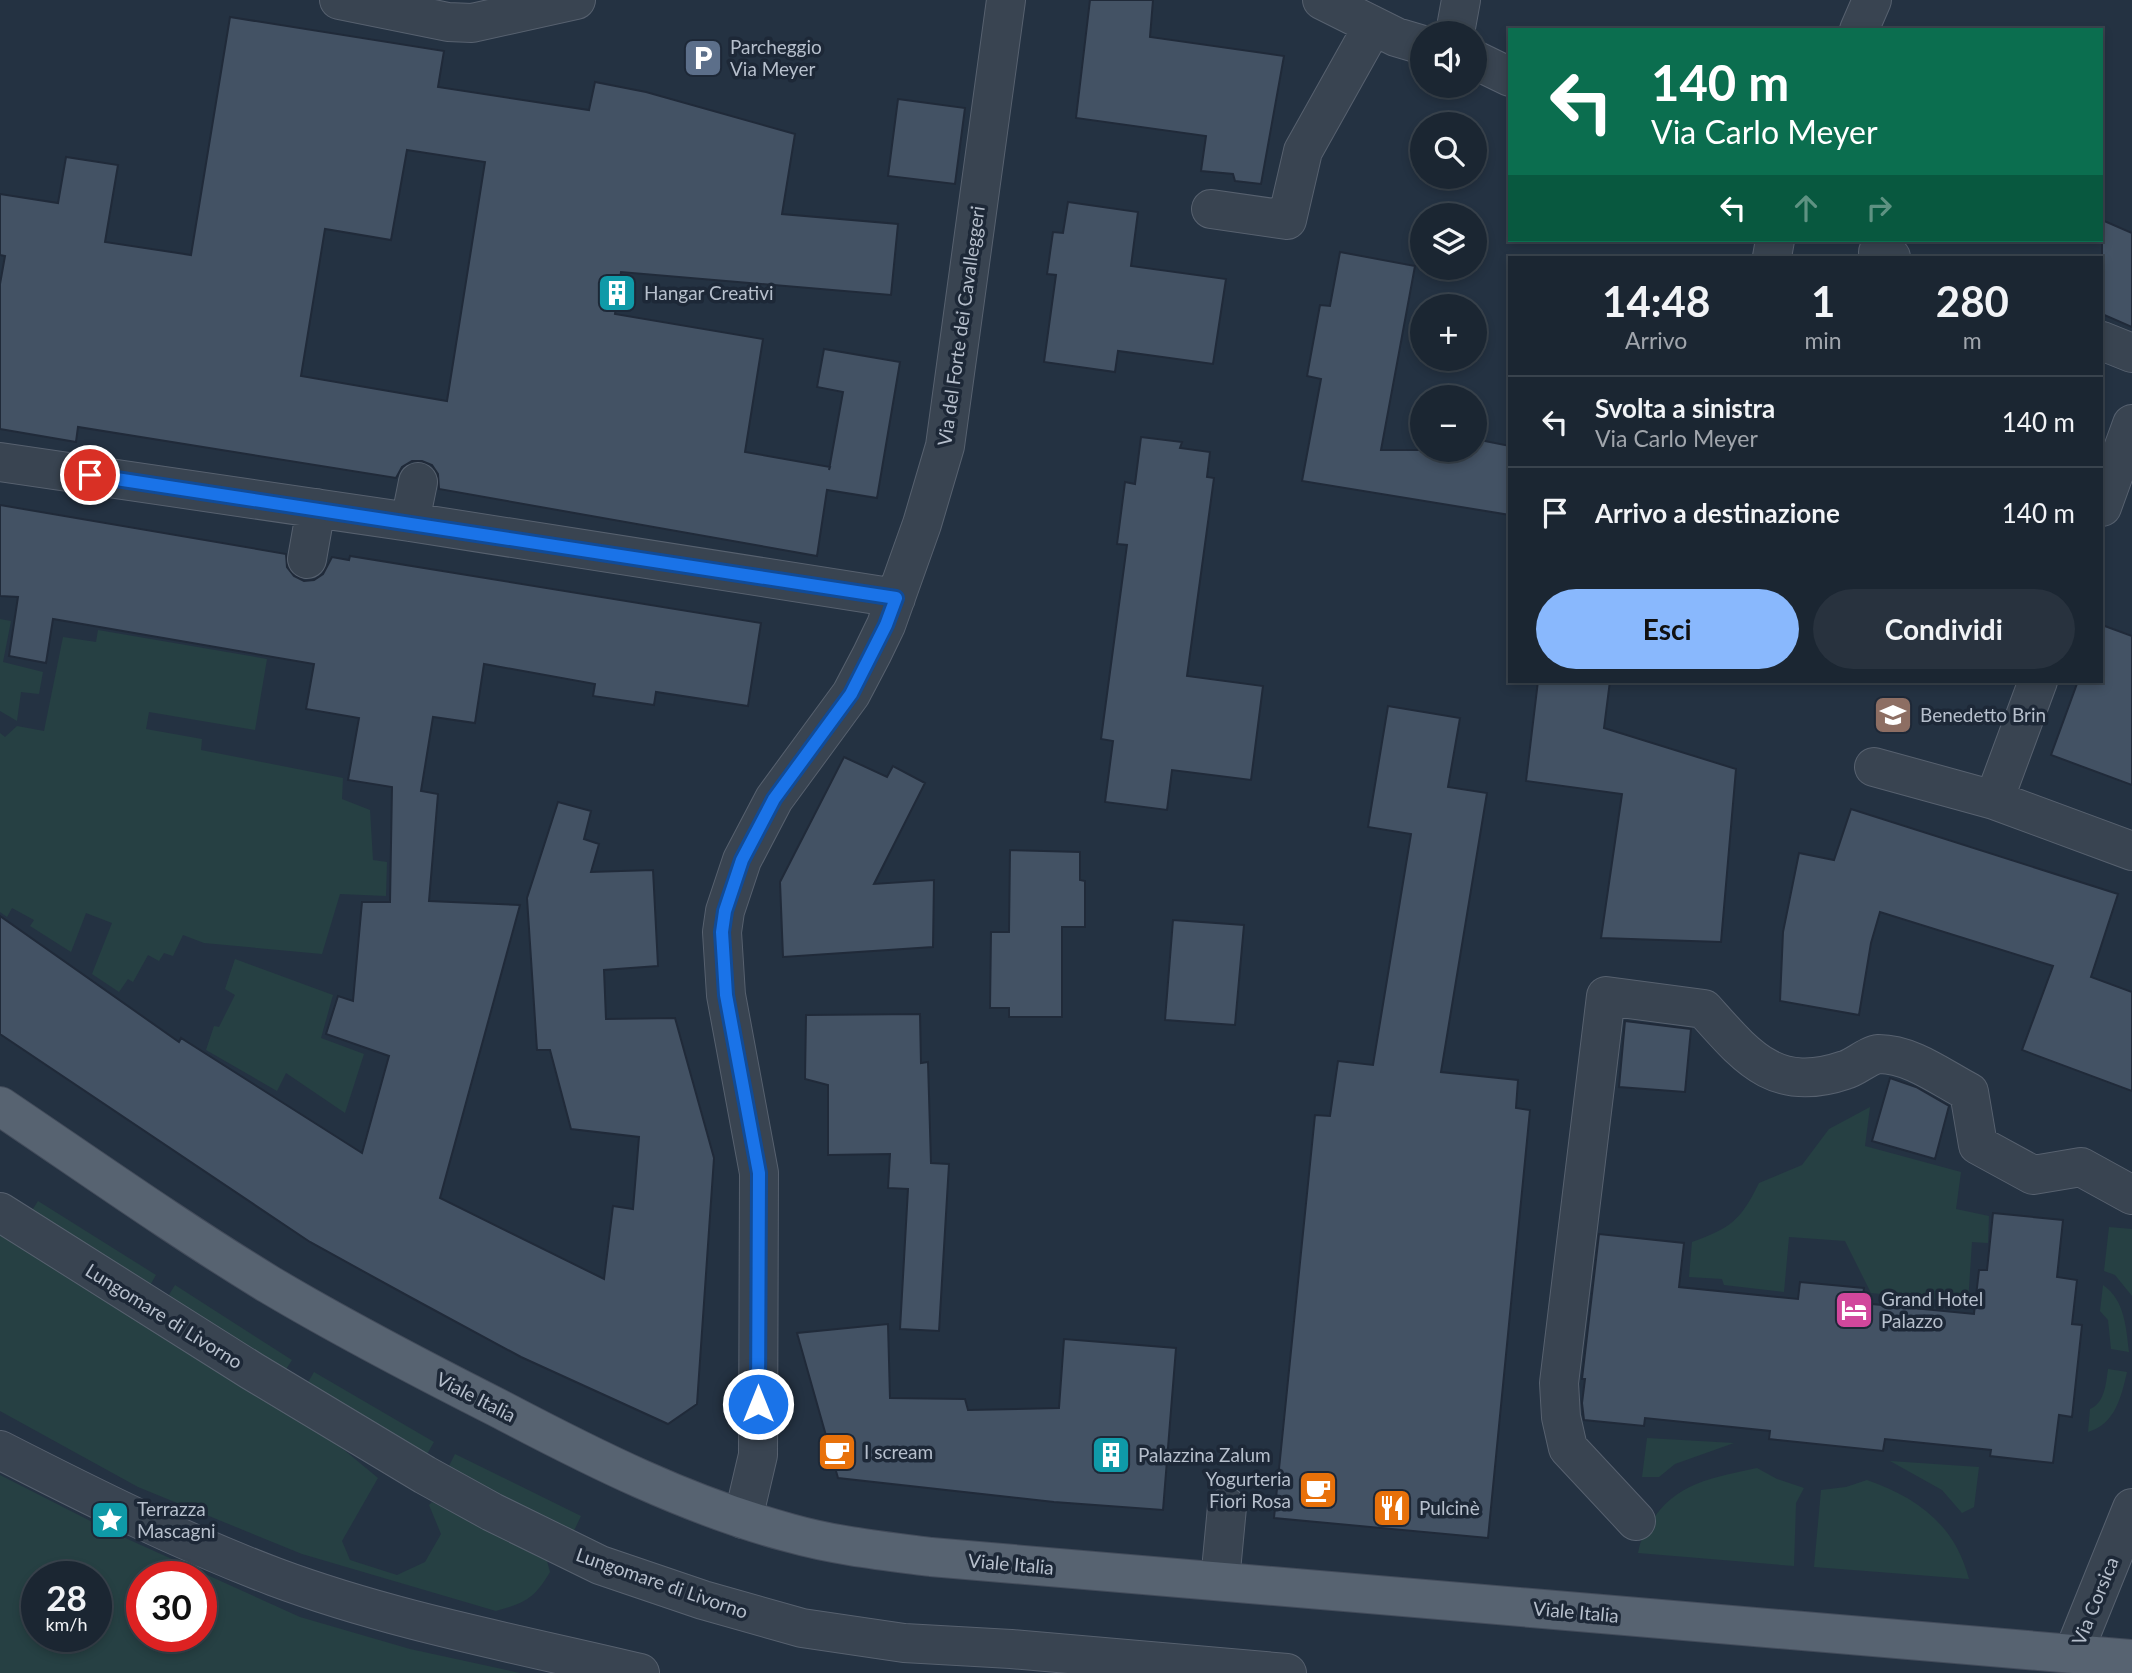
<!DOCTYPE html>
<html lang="it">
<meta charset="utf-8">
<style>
:root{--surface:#1b2632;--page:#28323e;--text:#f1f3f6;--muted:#a0a5ac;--line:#39434d;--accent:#89b8fd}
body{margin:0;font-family:Lato,sans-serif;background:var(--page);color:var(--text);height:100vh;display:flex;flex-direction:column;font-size:26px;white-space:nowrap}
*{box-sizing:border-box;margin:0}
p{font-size:23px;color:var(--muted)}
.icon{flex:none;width:38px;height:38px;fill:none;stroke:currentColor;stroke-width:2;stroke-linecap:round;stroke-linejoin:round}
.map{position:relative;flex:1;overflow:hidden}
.side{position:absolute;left:1508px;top:256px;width:595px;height:427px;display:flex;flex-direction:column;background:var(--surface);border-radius:0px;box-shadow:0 4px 10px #0003,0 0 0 2px var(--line)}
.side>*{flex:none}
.hud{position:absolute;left:1508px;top:28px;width:595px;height:214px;border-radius:0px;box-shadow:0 4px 10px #0003,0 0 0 2px var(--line);background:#0b6e4f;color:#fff;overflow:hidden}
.buttons{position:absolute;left:1410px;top:21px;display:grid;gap:14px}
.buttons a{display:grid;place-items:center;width:77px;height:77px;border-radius:50%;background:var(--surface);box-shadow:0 4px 10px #0003,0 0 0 2px var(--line);font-size:35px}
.speed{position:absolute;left:21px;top:1561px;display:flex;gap:14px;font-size:35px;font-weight:700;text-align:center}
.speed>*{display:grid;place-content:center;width:91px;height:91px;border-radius:50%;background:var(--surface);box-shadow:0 4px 10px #0003,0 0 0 2px var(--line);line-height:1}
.speed small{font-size:18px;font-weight:400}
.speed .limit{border:10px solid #d22;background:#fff;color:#111}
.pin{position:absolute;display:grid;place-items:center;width:60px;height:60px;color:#fff;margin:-30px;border:4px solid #fff;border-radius:50%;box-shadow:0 2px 7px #0007}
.me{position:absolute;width:77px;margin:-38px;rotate:0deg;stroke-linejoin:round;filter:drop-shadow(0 0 5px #0008)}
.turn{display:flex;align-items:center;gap:24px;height:147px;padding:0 28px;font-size:32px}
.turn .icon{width:91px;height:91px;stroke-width:2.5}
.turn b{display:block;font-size:49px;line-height:60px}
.lanes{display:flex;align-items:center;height:66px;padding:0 28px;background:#0003;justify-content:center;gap:35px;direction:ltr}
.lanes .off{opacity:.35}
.eta{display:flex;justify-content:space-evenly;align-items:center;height:119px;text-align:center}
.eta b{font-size:42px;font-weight:700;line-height:49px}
.button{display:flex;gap:14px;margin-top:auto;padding:14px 28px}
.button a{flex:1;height:80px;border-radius:42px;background:var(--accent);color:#111;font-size:28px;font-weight:700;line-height:80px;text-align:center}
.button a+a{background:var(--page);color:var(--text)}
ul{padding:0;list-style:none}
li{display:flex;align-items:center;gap:21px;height:91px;padding:0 28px;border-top:2px solid var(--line)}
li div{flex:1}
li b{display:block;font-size:26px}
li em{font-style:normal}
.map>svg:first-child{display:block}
.green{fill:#264043;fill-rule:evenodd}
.building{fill:#435264;stroke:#202a39;stroke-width:2;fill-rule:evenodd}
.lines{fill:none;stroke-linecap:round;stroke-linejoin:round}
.minor-casing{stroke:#57616f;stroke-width:40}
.major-casing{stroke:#434c5b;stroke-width:40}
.minor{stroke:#394451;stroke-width:38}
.major{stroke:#576371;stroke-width:38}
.route-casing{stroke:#114b97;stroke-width:18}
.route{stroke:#1a73e8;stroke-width:12}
.labels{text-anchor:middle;stroke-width:7;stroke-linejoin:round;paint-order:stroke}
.poi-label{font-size:19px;fill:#b6bfcc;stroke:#1d2837;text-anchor:start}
.street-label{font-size:19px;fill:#b6bfcc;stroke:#1d2837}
</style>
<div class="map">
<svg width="2132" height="1673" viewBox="0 0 2132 1673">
<rect width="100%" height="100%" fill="#243242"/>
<!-- green -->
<path class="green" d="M 0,619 L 11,621 L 3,662 L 43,672 L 39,694 L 21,692 L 17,721 L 0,711 Z
M 98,630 L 267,659 L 255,730 L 149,712 L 146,729 L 202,739 L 201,750 L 343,778 L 342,799 L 370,810 L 373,860 L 387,862 L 386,896 L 340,894 L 322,954 L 204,943 L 183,935 L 173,956 L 164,953 L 159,961 L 148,955 L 133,982 L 128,979 L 119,992 L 92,974 L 112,923 L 86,913 L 71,952 L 30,926 L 34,920 L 12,908 L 7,917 L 0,912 L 0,733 L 5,737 L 17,726 L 44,731 L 63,637 L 96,642 Z
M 235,959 L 333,995 L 321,1038 L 364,1054 L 345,1113 L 286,1073 L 277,1091 L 206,1050 L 214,1026 L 219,1027 L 235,995 L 225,989 Z
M 1870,1107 L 1865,1146 L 1961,1172 L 1956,1209 L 1989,1216 L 1988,1243 L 1972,1242 L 1968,1303 L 1871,1293 L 1845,1241 L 1789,1237 L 1784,1292 L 1724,1285 L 1722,1279 L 1689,1277 L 1692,1242 C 1731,1228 1741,1220 1759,1183 L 1802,1165 L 1829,1129 Z
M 38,1201 L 156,1275 L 145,1294 L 26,1220 Z
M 2109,1227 L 2132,1229 L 2132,1296 L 2115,1275 L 2104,1271 Z
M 0,1234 L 286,1402 L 378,1478 L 342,1541 L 350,1560 L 397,1575 L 425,1562 L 441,1534 L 429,1505 L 432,1502 L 547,1561 L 550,1572 C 534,1599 525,1603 496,1611 L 302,1554 L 138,1487 L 0,1411 Z
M 175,1285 L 292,1360 L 281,1377 L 164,1303 Z
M 2103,1285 C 2125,1300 2126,1328 2129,1352 L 2111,1349 L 2108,1320 L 2100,1311 Z
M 2108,1369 L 2127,1372 C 2121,1398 2115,1424 2088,1432 L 2090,1409 C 2105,1403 2106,1383 2108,1369 Z
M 314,1372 L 434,1442 L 423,1461 L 303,1391 Z
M 1647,1438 L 1734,1443 L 1675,1464 L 1659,1477 L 1642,1477 Z
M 455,1454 L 581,1516 L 571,1537 L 445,1474 Z
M 1890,1461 L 1979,1467 L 1974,1507 L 1962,1513 L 1942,1490 Z
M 1757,1468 L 1777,1479 L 1804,1488 L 1796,1503 L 1794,1566 L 1638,1553 C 1640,1541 1644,1534 1650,1524 C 1675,1482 1713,1478 1757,1468 Z
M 0,1475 L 112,1532 L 300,1617 L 410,1649 L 520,1673 L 0,1673 ZM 37,1577 L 96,1577 L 96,1636 L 37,1636 ZM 142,1577 L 201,1577 L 201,1636 L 142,1636 Z
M 1867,1480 C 1918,1498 1955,1525 1969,1579 L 1814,1567 L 1821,1490 L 1846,1487 Z"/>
<!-- building -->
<path class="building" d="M 1090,0 L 1153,0 L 1150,37 L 1284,56 L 1261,184 L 1235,181 L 1233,174 L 1201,171 L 1206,136 L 1076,118 Z
M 230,17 L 444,51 L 438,87 L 589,110 L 595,82 L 646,92 L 795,134 L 782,214 L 898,224 L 891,295 L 621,272 L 615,314 L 763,339 L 745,452 L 830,467 L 829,470 L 843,392 L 817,387 L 824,349 L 900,362 L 877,498 L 827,490 L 817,556 L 439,489 L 438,474 L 432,465 L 422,461 L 412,461 L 402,467 L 396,478 L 78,427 L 76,442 L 0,429 L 0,284 L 5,256 L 0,255 L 0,194 L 58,203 L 66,157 L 118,165 L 105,242 L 191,255 ZM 407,150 L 485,162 L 447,401 L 301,376 L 325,229 L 391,240 Z
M 898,99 L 965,108 L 955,184 L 888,176 Z
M 1068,202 L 1138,212 L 1131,266 L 1226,279 L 1213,364 L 1118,351 L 1115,372 L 1044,362 L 1056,275 L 1047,274 L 1053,232 L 1063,233 Z
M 2102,220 L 2132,233 L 2132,327 L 2102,314 Z
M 1340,252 L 1415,266 L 1381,450 L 1475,450 L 1475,439 L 1510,446 L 1510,515 L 1302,481 L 1321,379 L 1307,376 L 1320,305 L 1330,306 Z
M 1141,437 L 1182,442 L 1180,448 L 1210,452 L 1207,477 L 1214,478 L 1187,676 L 1263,686 L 1251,780 L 1172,770 L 1167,810 L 1105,802 L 1113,741 L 1101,739 L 1127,545 L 1117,544 L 1125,482 L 1135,484 Z
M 0,505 L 286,554 L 287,567 L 294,576 L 304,581 L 314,580 L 323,574 L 332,557 L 349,560 L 350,556 L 761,623 L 748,706 L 656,692 L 654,705 L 593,696 L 595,684 L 484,664 L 475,723 L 433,717 L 421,791 L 438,794 L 429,901 L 520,905 L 440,1198 L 604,1279 L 613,1206 L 633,1209 L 639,1137 L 571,1129 L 550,1050 L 537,1050 L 527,898 L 558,802 L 591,811 L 584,839 L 599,844 L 591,872 L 653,870 L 658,966 L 604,970 L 606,1019 L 675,1018 L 714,1158 L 697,1404 L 668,1424 L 521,1357 L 410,1297 L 310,1242 L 0,1034 L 0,916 L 179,1042 L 181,1038 L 362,1153 L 389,1056 L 326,1034 L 338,996 L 353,1001 L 362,902 L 390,902 L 392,787 L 348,780 L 359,718 L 306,709 L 314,664 L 53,619 L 46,663 L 9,656 L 18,597 L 0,596 Z
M 2102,625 L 2132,636 L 2132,785 L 2051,755 L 2078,681 L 2102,681 Z
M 1538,681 L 1610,681 L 1604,728 L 1736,769 L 1721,942 L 1601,938 L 1622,794 L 1526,781 Z
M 1388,706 L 1460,718 L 1448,787 L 1487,793 L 1441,1072 L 1518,1080 L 1516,1108 L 1530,1110 L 1488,1538 L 1274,1518 L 1315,1115 L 1330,1116 L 1338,1061 L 1373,1065 L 1411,834 L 1368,827 Z
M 844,757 L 887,777 L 893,766 L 925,783 L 874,884 L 934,880 L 933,947 L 783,957 L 780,882 Z
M 1851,809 L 2118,894 L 2091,977 L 2132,992 L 2132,1091 L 2022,1050 L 2053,966 L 1880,912 L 1871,943 L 1859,1015 L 1780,1001 L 1783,932 L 1799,853 L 1834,860 Z
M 1010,850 L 1080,852 L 1080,880 L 1085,881 L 1085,927 L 1062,927 L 1062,1017 L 1009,1017 L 1009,1008 L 990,1008 L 991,932 L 1009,932 Z
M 1173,920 L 1244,925 L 1235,1025 L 1165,1020 Z
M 920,1014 L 921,1063 L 928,1062 L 931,1163 L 949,1164 L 939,1331 L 900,1329 L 908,1189 L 888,1188 L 890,1154 L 828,1155 L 828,1085 L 805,1079 L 806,1015 Z
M 1625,1021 L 1691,1029 L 1685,1092 L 1619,1087 Z
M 1890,1078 L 1916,1087 L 1949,1106 L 1935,1159 L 1872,1141 Z
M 1993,1213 L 2063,1220 L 2057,1277 L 2077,1280 L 2072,1324 L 2082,1325 L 2072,1417 L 2059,1415 L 2053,1463 L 1990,1456 L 1991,1450 L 1885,1439 L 1883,1451 L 1769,1439 L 1770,1431 L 1645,1418 L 1644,1426 L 1584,1420 L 1582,1403 L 1585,1379 L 1582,1379 L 1599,1234 L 1684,1243 L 1679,1287 L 1798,1299 L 1800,1282 L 1864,1288 L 1862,1303 L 1974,1314 L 1979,1270 L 1987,1270 Z
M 888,1324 L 890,1398 L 965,1399 L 968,1410 L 1059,1408 L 1064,1339 L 1176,1348 L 1163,1510 L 1054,1502 L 838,1478 L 797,1333 Z"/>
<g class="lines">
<!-- minor casing -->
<g class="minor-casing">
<path id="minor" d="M 339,0 L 448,22 L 472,23 L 576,0
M 1322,0 L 1396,37 L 1423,45
M 1859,30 L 1872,0
M 1455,33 L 1461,0
M 1475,60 L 1510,77
M 1211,209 L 1287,220 L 1303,151 L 1373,26
M 1883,240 L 1878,252 L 1891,257
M 1772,257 L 1775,240
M 2102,341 L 2132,353
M 0,462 L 410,522 L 896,598
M 2102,507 L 2132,424
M 410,522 L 418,482
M 307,559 L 316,508
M 1874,767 L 1994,800 L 2132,851
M 1994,800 L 2038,681
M 0,1212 L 252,1371 L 425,1475 L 492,1512 L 600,1565 L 703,1600 L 802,1628 L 904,1643 L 1011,1649 L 1287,1673
M 0,1450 C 90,1496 180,1541 275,1577 C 393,1621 519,1644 640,1673
M 743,1519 L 758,1455 L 759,1173 L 726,995 L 722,932 L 725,911 L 742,860 L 774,799 L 851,694 L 872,654 L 886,625 L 922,524 L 945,446 L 1006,0
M 1636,1521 L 1568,1448 L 1561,1417 L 1559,1383 L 1606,996 L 1704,1009 C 1747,1057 1775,1094 1845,1070 C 1856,1067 1868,1055 1879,1054 C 1911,1054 1942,1078 1969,1092 L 1978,1145 L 2033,1175 L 2081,1167 L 2132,1195
M 1220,1581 L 1227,1507
M 2073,1654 L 2132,1508"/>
</g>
<!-- major casing -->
<g class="major-casing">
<path id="major" d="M 0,1106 C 89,1166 178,1229 270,1285 C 344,1329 421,1369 498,1408 C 591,1457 688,1506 790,1533 C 836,1546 884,1551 931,1557 L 2132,1659"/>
</g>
<!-- minor -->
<use href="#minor" class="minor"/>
<!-- major -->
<use href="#major" class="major"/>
</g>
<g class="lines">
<!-- route casing -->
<g class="route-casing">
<path id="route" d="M 90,475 L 896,598 L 886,625 L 851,694 L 774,799 L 742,860 L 725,911 L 722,932 L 726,995 L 759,1173 L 758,1404"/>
</g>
<!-- route -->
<use href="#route" class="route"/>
</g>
<!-- icons -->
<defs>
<g id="parking-square" transform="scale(2.0125)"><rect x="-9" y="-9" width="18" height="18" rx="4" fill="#5c6f8a" stroke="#1d2837"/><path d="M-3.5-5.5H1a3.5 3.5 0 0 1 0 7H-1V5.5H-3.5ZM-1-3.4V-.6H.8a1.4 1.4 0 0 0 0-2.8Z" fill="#fff"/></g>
<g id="building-square" transform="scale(2.0125)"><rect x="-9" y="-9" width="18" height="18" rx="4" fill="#0f9aa8" stroke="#1d2837"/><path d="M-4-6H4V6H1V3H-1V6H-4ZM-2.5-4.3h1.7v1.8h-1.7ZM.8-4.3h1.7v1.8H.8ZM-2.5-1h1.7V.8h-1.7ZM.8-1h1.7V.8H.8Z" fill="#fff"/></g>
<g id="school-square" transform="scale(2.0125)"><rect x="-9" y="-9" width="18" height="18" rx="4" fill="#8d6e63" stroke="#1d2837"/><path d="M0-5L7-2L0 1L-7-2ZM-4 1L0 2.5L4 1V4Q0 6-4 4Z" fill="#fff"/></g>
<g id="hotel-square" transform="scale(2.0125)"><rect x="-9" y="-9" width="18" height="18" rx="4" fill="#d1479c" stroke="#1d2837"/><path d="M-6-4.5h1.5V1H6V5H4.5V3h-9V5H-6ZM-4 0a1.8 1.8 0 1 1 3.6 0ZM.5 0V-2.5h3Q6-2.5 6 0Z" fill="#fff"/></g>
<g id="cafe-square" transform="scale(2.0125)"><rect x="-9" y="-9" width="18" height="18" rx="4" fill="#e8710a" stroke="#1d2837"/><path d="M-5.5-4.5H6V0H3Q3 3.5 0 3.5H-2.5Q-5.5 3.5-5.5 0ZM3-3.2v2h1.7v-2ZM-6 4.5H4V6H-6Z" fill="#fff"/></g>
<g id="restaurant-square" transform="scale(2.0125)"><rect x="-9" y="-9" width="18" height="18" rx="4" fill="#e8710a" stroke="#1d2837"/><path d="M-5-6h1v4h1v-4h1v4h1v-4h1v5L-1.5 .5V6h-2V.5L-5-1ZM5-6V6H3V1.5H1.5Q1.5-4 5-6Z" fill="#fff"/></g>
<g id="sight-square" transform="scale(2.0125)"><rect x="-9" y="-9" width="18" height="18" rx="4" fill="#0f9aa8" stroke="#1d2837"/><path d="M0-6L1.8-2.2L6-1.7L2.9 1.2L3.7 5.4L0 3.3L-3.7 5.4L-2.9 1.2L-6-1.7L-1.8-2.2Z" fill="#fff"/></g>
</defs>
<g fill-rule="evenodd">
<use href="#parking-square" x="703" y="58"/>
<use href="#building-square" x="617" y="293"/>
<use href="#school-square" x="1893" y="715"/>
<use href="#hotel-square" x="1854" y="1310"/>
<use href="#cafe-square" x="837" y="1452"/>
<use href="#building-square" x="1111" y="1455"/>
<use href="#cafe-square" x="1318" y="1490"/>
<use href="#restaurant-square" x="1392" y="1508"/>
<use href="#sight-square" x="110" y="1520"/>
</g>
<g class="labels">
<!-- poi labels -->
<g class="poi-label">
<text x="730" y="54">Parcheggio<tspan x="730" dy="22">Via Meyer</tspan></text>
<text x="644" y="300">Hangar Creativi</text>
<text x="1920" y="722">Benedetto Brin</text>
<text x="1881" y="1306">Grand Hotel<tspan x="1881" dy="22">Palazzo</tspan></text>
<text x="864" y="1459">I scream</text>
<text x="1138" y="1462">Palazzina Zalum</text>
<text x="1291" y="1486" text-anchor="end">Yogurteria<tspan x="1291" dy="22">Fiori Rosa</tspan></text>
<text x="1419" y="1515">Pulcinè</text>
<text x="137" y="1516">Terrazza<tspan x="137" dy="22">Mascagni</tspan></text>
</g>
<!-- street labels -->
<g class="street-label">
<text transform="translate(961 326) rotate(-82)" y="7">Via del Forte dei Cavalleggeri</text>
<text transform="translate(164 1316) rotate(32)" y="7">Lungomare di Livorno</text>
<text transform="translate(476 1397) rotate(27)" y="7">Viale Italia</text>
<text transform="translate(1011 1564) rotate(5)" y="7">Viale Italia</text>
<text transform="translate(662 1583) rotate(19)" y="7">Lungomare di Livorno</text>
<text transform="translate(2095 1601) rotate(-68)" y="7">Via Corsica</text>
<text transform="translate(1576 1612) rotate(5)" y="7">Viale Italia</text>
</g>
</g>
</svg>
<div class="buttons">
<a><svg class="icon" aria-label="sound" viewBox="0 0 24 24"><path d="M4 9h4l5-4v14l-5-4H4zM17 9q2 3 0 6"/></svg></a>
<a><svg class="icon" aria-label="search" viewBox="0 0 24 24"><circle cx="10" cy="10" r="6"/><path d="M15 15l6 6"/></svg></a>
<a><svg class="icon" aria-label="layers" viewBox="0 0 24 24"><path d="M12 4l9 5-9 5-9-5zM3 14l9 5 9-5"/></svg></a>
<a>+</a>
<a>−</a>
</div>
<div class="speed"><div>28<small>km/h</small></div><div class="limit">30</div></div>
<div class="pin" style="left:90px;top:475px;background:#d93025"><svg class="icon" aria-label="arrive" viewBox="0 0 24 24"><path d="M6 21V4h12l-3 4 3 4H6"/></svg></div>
<svg class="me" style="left:758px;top:1404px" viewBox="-20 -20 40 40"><circle r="17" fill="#1a73e8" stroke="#fff" stroke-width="3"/><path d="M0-11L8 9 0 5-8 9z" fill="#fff"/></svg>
<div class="hud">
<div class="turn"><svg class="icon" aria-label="left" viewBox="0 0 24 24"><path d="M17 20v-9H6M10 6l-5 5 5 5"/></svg><div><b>140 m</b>Via Carlo Meyer</div></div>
<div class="lanes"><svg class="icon" aria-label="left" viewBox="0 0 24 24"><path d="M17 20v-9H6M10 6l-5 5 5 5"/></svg><svg class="icon off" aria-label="ahead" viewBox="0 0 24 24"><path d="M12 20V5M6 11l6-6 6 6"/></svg><svg class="icon off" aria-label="right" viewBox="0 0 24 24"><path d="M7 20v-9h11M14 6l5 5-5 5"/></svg></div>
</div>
<section class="side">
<div class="eta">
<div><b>14:48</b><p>Arrivo</p></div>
<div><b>1</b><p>min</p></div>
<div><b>280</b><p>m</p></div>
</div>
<ul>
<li><svg class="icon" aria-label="left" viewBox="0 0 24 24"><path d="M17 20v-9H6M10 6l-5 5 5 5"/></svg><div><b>Svolta a sinistra</b><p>Via Carlo Meyer</p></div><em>140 m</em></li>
<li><svg class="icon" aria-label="arrive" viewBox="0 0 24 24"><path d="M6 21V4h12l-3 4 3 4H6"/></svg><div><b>Arrivo a destinazione</b></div><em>140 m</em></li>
</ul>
<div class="button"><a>Esci</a><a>Condividi</a></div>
</section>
</div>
